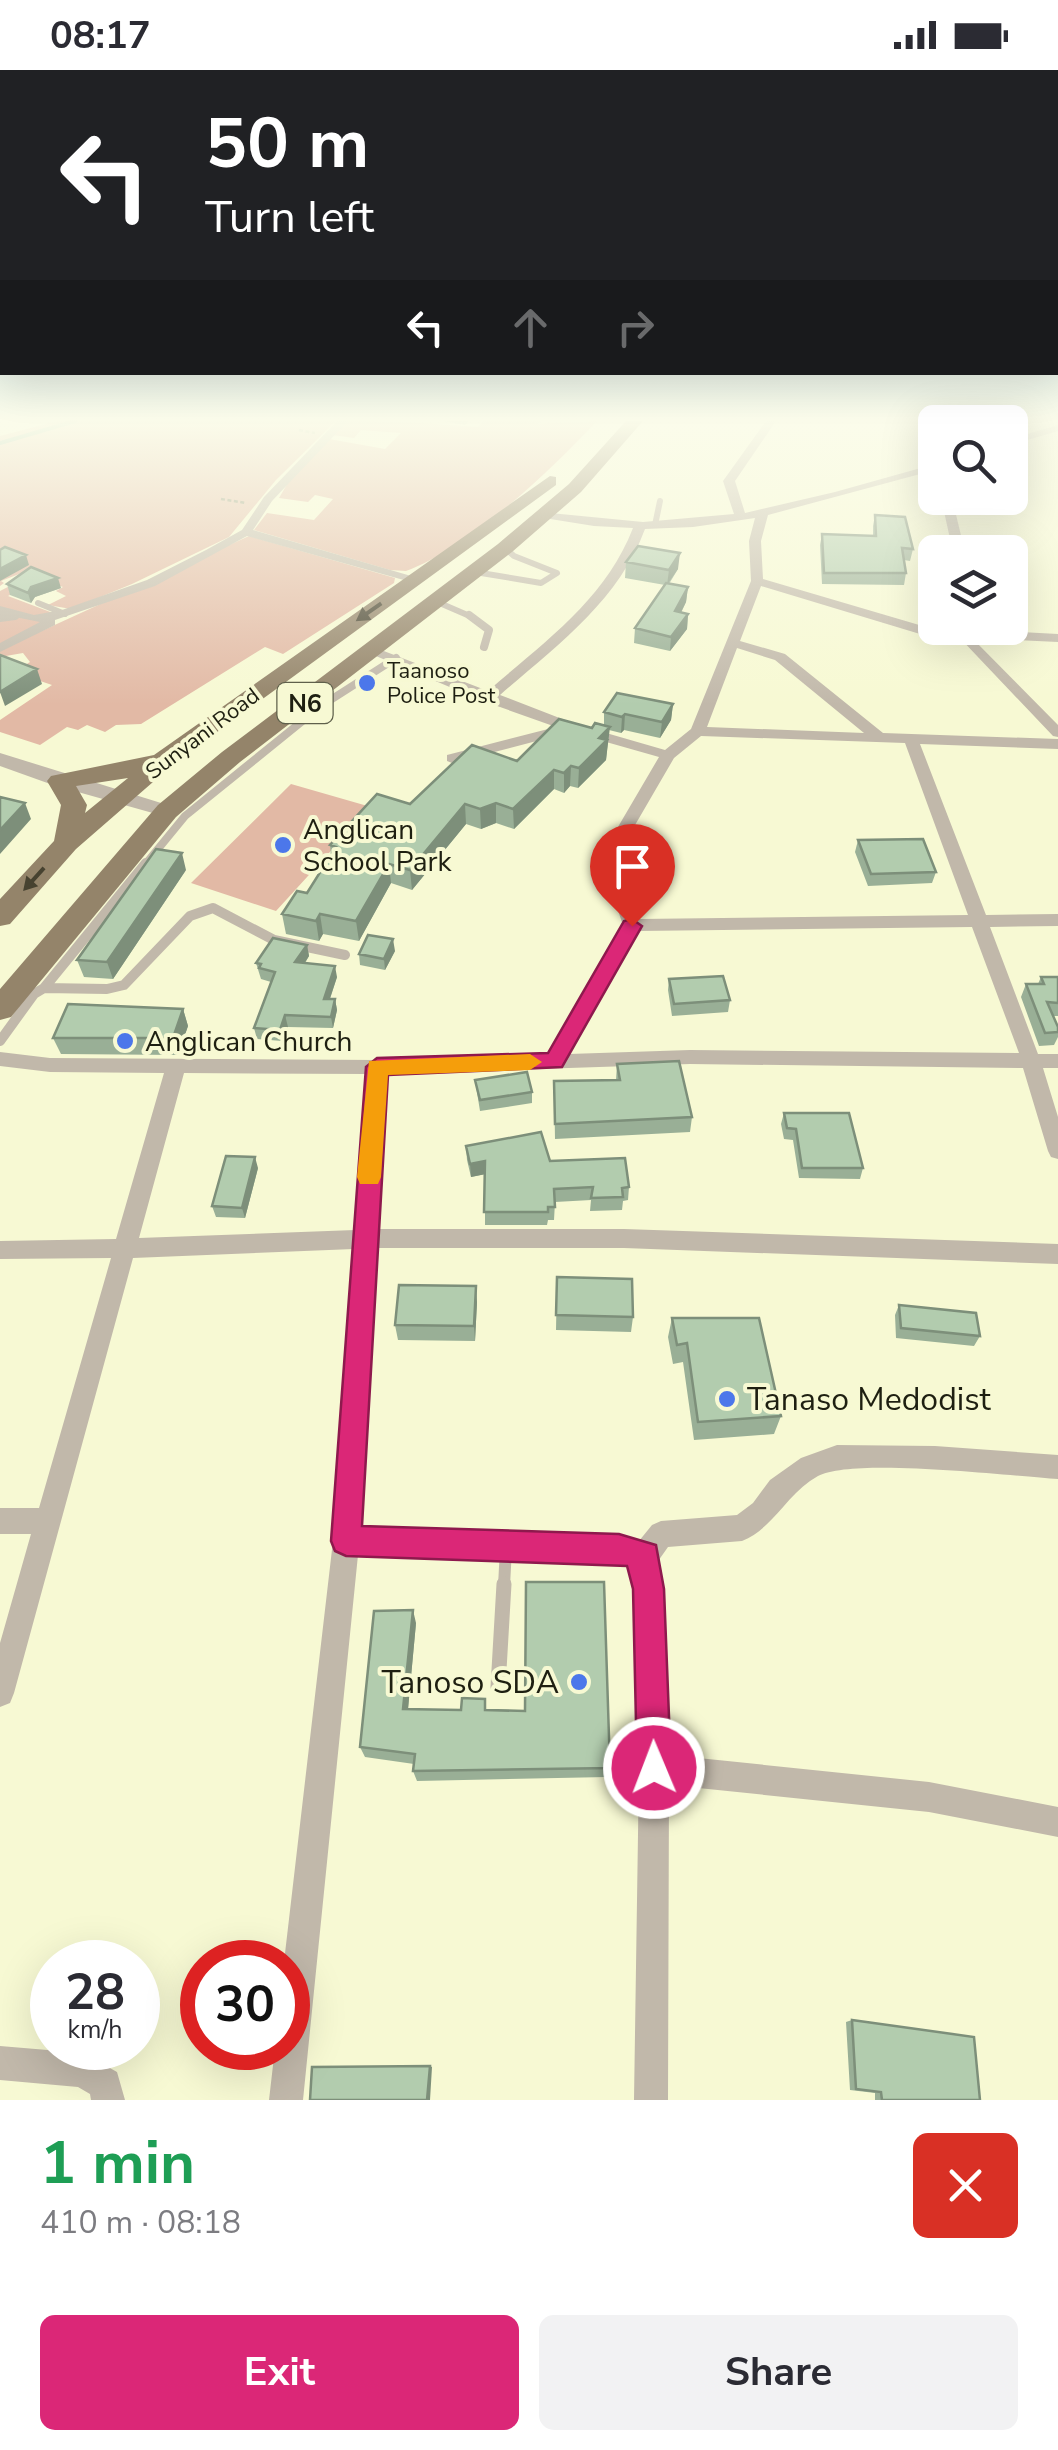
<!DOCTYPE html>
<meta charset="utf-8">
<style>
:root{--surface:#fff;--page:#f2f2f3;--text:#2b2b33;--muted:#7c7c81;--accent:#db2777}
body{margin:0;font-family:"Nunito Sans",sans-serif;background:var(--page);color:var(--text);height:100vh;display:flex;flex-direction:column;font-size:38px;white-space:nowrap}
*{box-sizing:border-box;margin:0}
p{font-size:32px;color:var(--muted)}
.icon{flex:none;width:55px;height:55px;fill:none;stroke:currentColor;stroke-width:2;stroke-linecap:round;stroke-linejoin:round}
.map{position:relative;height:2030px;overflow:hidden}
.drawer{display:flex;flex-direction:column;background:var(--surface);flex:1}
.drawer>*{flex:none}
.banner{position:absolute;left:0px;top:0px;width:1060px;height:305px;box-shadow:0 10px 40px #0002;background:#202124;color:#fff;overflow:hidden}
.controls{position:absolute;left:918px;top:335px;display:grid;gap:20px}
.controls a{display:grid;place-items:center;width:110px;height:110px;border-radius:15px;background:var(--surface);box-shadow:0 10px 40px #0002;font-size:50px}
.speed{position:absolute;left:30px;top:1870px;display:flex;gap:20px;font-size:50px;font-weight:700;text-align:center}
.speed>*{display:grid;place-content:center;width:130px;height:130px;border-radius:50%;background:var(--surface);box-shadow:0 10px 40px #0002;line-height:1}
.speed small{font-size:25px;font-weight:400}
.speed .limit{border:15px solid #d22;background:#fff;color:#111}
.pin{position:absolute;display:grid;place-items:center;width:85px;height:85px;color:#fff;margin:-102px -42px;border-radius:50% 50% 50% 0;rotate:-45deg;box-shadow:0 0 10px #0007}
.pin .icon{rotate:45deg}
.me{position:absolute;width:110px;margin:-55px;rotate:359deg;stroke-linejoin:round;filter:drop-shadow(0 0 8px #0008)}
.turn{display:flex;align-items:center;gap:35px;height:210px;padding:0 40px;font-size:45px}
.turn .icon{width:130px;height:130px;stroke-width:2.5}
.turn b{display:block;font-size:70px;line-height:85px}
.lanes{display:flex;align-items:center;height:95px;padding:0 40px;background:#0003;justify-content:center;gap:50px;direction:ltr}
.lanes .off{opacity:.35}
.round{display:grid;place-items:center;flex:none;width:105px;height:105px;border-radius:15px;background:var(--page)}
.headline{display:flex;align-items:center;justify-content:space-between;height:170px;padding:0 40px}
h1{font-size:60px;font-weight:700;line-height:75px;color:#1e9e55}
.action{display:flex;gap:20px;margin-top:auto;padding:20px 40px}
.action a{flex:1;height:115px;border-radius:15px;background:var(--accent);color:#fff;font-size:40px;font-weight:700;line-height:115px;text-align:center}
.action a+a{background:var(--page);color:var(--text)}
.status{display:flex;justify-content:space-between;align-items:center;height:70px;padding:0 50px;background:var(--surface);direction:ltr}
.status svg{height:28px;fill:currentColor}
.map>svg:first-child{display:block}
.green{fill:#e2b9a5}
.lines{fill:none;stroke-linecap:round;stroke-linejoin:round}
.stream{stroke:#73a490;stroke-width:4}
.path{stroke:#909277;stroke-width:2.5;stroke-dasharray:4 2.5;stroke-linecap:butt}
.service-far4{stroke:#c1b8aa;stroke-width:6}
.service-far3{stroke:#c1b8aa;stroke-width:8}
.service-far2{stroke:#c1b8aa;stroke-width:10}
.service-far1{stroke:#c1b8aa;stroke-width:12}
.service{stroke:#c1b8aa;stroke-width:15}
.minor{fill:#c1b8aa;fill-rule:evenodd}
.tertiary{fill:#c1b8aa;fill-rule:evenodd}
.primary{fill:#94846a;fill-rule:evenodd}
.wall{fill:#99af96}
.shaded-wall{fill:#7d8f7a}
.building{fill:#b2ccae;stroke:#7d8f7a;stroke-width:2.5}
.oneway{fill:#474230}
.route{fill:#db2777;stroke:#8e194d;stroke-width:2.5}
.slow{fill:#f59e0b}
.poi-dot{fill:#4c77ea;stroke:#f7f9d3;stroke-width:4}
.labels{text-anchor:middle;stroke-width:8;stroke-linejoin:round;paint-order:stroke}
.far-poi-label{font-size:22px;fill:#1e1f11;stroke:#f7f9d3;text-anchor:start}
.far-street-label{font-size:22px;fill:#1e1f11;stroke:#f7f9d3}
.shield{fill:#f7f9d3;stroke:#5f604b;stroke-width:2.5}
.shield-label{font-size:25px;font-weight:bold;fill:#1e1f11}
.poi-label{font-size:28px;fill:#1e1f11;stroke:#f7f9d3;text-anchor:start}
.near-poi-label{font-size:32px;fill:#1e1f11;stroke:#f7f9d3;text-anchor:start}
</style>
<div class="status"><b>08:17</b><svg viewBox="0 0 49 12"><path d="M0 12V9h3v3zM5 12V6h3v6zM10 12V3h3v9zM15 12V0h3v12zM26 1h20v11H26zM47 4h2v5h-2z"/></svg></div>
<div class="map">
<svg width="1058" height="2030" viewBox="0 0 1058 2030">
<rect width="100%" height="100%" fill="#f7f9d3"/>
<!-- green -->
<path class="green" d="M 57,351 L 336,351 L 276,410 L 229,467 L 132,514 L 71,539 L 48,535 L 66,526 L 56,521 L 63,517 L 40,509 L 8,526 L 53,543 L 49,550 L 0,575 L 0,521 L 33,504 L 27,501 L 1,511 L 4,513 L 0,516 L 0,366 Z
M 347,351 C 394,351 440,354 478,357 L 483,351 L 540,351 L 538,354 L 597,351 C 550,401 471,477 406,501 L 390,500 L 254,460 L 267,443 L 314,450 L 333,429 L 315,425 L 308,432 L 279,428 L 293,404 L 329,369 L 385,379 L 401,363 L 361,360 L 354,368 L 333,365 Z
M 249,466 L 395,508 L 394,513 L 283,584 L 265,577 L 141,654 L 116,655 L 105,662 L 87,655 L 78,660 L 67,657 L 40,675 L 0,662 L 0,650 L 52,615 L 14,602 L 30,592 L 23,583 L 0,587 L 0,580 Z
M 291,714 L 371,737 L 276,841 L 191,813 Z"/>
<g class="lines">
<!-- stream -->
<path class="stream" d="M 0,373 L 75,351"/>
<!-- path -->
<path class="path" d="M 299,360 L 315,363
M 221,429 L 246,433"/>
<!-- service-far4 -->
<path class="service-far4" d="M 655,455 L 660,431
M 475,502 L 541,513 L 557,503 L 514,486 L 505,478
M 435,531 L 472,547
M 38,533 L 65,544
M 5,547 L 15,546"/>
<!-- service-far3 -->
<path class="service-far3" d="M 469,545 L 489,560 L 484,577
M 0,548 L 15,546
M 144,796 L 185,746 L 321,636 L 396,588"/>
<!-- service-far2 -->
<path class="service-far2" d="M 44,918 L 146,793
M 0,971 L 34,924 L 44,918 L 107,919 L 124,915 L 190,846 L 213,838 L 274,870 L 345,885"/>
<!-- service-far1 -->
<path class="service-far1" d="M 504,1516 L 506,1478"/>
<!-- service -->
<path class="service" d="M 498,1617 L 504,1514"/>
<!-- minor -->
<path class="minor" d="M 337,351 L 348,351 L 272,431 L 253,460 L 418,508 L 418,514 L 247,466 L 155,516 L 55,550 L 55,555 L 0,582 L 0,573 L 40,552 L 0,544 L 0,536 L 34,545 L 62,540 L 147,510 L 206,480 L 242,460 L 264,427 Z
M 766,351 L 776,351 L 735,411 L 745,443 L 835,422 L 935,394 L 935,400 L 768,445 L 761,471 L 763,509 L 926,557 L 1058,564 L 1058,572 L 972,568 L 1058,655 L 1058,667 L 1053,666 L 959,567 L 920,564 L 761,516 L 740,571 L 785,584 L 883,663 L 1058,669 L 1058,679 L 920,674 L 986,845 L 1058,844 L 1058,856 L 990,857 L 1038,984 L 1058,984 L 1058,998 L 1043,998 L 1058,1047 L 1058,1089 L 1051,1087 L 1048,1081 L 1023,998 L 690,994 L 386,1004 L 377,1159 L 624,1159 L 1058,1174 L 1058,1194 L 624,1178 L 376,1178 L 360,1458 L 619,1466 L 639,1471 L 652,1455 L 661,1451 L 737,1445 L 753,1433 L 770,1410 L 801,1388 L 837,1375 L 935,1376 L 1058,1385 L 1058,1409 C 1011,1406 853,1387 818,1406 C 787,1423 774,1458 742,1471 L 668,1477 L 656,1494 L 663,1519 L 669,1685 L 929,1712 L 1058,1737 L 1058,1767 L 929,1742 L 669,1715 L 668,2030 L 634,2030 L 639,1698 L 635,1519 L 629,1495 L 358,1485 L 303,2030 L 269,2030 L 275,1978 L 288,1978 L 288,1892 L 284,1892 L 333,1471 L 354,1179 L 133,1188 L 14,1623 L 10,1633 L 0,1637 L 0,1573 L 31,1464 L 0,1464 L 0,1438 L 39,1438 L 111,1188 L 0,1189 L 0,1171 L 116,1169 L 164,1003 L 50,1002 L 0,996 L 0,982 L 50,988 L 377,990 L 549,984 L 623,855 L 602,795 L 608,774 L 659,687 L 571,662 L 452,693 L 447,691 L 447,685 L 556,657 L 483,631 L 364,581 L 376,578 L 488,621 C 544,572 605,530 633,458 L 594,456 L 544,448 L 540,446 L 540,442 L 643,452 L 734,444 L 723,411 ZM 755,448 L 749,471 L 751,511 L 691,659 L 665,680 L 575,654 L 500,625 C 556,576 618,532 645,459 L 693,457 ZM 737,578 L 775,590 L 864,663 L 707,657 ZM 701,666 L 905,673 L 968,845 L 639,849 L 618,795 L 624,774 L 674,688 ZM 972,857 L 1019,983 L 690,980 L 569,984 L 638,861 ZM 184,1003 L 367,1004 L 355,1160 L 139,1168 Z
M 933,351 L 947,351 L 947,352 L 935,353 Z
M 1058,355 L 1058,361 L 1010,375 L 1010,369 Z
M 941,428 L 952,428 L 965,482 L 953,482 Z
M 0,1976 L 83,1983 L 117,2002 L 125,2030 L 91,2030 L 90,2024 L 78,2017 L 0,2010 Z"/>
<!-- tertiary -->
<path class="tertiary" d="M 0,683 L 174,737 L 177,741 L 167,747 L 53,715 L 0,696 Z"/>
<!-- primary -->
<path class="primary" d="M 626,351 L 643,351 L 581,422 L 512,482 L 240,692 L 176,747 L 11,947 L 0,950 L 0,919 L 158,735 L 222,682 L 498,474 L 569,414 Z
M 550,406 L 556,407 L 556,415 L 176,692 L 76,779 L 10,854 L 0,856 L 0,829 L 54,771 L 61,735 L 47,711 L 51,706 L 154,685 ZM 128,708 L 85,743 L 87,735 L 76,716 Z"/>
</g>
<!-- wall -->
<path class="wall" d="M 443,351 L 469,351 L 465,355 Z
M 875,445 L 913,479 L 910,491 L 904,490 L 906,503 L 904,515 L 822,514 L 820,475 L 822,464 L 873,466 L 873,456 Z
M 626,492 L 678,499 L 669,514 L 688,517 L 686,532 L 681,543 L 688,544 L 687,559 L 670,581 L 634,573 L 635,558 L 665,515 L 625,508 Z
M 7,514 L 61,518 L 35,527 L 31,533 L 10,525 Z
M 673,634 L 671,650 L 660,668 L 624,660 L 621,663 L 609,660 L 606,690 L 578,718 L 570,716 L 564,723 L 554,719 L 514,759 L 496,753 L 481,759 L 466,754 L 412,820 L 391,813 L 359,871 L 323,864 L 319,871 L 286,864 L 282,844 L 307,823 L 331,785 L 330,775 L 410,734 L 592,658 L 604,656 L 604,642 Z
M 858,770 L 936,802 L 932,813 L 868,816 L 855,782 Z
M 186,800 L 113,909 L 84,907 L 77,890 Z
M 307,875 L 309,886 L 305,893 L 337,907 L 330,929 L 335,929 L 337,940 L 333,958 L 288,957 L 282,971 L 257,969 L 254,958 L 271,912 L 261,909 L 256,893 Z
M 395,881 L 385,900 L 360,895 L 359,884 Z
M 1041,907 L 1058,908 L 1058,946 L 1053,946 L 1058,957 L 1058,967 L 1054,975 L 1039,976 L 1021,927 L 1026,914 L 1038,914 Z
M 669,909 L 730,930 L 728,942 L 672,946 L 668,920 Z
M 183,939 L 188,956 L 178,985 L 61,984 L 53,968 Z
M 617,994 L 692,1047 L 690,1062 L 555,1069 L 554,1011 L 616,1011 Z
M 475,1010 L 532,1022 L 532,1033 L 480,1041 Z
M 784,1043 L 863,1098 L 860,1109 L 799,1108 L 793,1070 L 784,1069 L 781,1054 Z
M 466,1076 L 550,1091 L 629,1117 L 628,1130 L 623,1131 L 622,1140 L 590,1141 L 591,1130 L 555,1132 L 554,1150 L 548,1150 L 547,1155 L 485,1155 L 485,1104 L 471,1107 L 467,1090 Z
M 258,1098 L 245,1148 L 216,1147 L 212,1136 Z
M 557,1207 L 633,1247 L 631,1262 L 556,1260 Z
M 477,1232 L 475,1271 L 398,1270 L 395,1255 Z
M 899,1235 L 980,1266 L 974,1276 L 896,1268 L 895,1245 Z
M 672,1248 L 781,1346 L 774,1364 L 694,1370 L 683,1292 L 673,1294 L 668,1267 Z
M 416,1553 L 408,1639 L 486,1640 L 610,1698 L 607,1707 L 417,1711 L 413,1701 L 414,1694 L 365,1687 L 360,1677 Z
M 852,1950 L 980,2030 L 875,2030 L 875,2023 L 850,2020 L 846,1952 Z"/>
<!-- shaded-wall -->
<path class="shaded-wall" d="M 680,483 L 678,499 L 667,515 L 669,500 Z
M 26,485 L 29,495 L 0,511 L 0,499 Z
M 58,508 L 61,518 L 35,527 L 31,533 L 28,523 L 31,517 Z
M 688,517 L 686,532 L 674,556 L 675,541 Z
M 688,544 L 687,559 L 670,581 L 671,567 Z
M 37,599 L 42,614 L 5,636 L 0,622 Z
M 673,634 L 671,650 L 660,668 L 662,652 Z
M 625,644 L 624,660 L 621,663 L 622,647 Z
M 610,657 L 606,690 L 578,718 L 579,698 L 599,668 Z
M 571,696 L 570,716 L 564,723 L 564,703 Z
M 554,700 L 554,719 L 514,759 L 513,739 Z
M 25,733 L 31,749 L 0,784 L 0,760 Z
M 496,733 L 496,753 L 481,759 L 480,739 Z
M 465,734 L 466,754 L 412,820 L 410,800 Z
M 182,783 L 186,800 L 113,909 L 107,892 Z
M 389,794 L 391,813 L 359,871 L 356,851 Z
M 320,844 L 323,864 L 319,871 L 316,851 Z
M 393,869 L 395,881 L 385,900 L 384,889 Z
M 307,875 L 309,886 L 298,903 L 295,892 Z
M 335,896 L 337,907 L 326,940 L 324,929 Z
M 335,929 L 337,940 L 333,958 L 331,947 Z
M 183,939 L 188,956 L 178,985 L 173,968 Z
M 285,945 L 288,957 L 282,971 L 280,960 Z
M 255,1087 L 258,1098 L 245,1148 L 242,1138 Z
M 485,1091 L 486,1104 L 471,1107 L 470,1094 Z
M 476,1216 L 477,1232 L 475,1271 L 474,1256 Z
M 413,1540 L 416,1553 L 407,1650 L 403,1639 Z
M 430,1996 L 432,1997 L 430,2030 L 427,2030 Z"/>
<!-- building -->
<path class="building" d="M 875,445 L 905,447 L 913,479 L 902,478 L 906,503 L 824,503 L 822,464 L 876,466 Z
M 638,476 L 680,483 L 669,500 L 626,492 Z
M 5,477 L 26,485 L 0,499 L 0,480 Z
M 31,497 L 58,508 L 31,517 L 28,523 L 7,514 Z
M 666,513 L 688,517 L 675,541 L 688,544 L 671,567 L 635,558 Z
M 0,585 L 37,599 L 0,622 Z
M 617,623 L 673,634 L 662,652 L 625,644 L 622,647 L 604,642 Z
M 559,649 L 592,658 L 595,653 L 610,657 L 599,668 L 607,670 L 579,698 L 571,696 L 564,703 L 554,700 L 513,739 L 496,733 L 480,739 L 465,734 L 410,800 L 389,794 L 356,851 L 320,844 L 316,851 L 282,844 L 297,821 L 307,823 L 336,777 L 330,775 L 377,724 L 410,734 L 472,675 L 517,691 Z
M 0,727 L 25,733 L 0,760 Z
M 923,769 L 936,802 L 871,804 L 858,770 Z
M 156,779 L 182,783 L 107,892 L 77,890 Z
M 368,865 L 393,869 L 384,889 L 359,884 Z
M 273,868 L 307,875 L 295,892 L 335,896 L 324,929 L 335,929 L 331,947 L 285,945 L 280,960 L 254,958 L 275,902 L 259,898 L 261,894 L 256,893 Z
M 723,906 L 730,930 L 674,934 L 669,909 Z
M 1041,907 L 1058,907 L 1058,933 L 1047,932 L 1058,957 L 1058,962 L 1045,963 L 1026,914 L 1044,914 Z
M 68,934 L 183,939 L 173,968 L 53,968 Z
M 679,991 L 692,1047 L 555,1054 L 554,1011 L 620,1010 L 617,994 Z
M 527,1002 L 532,1022 L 480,1030 L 475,1010 Z
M 784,1043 L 849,1043 L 863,1098 L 802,1098 L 796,1059 L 787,1058 Z
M 541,1062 L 550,1091 L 625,1088 L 629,1117 L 622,1118 L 623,1127 L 591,1128 L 593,1117 L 554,1119 L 555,1137 L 548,1137 L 548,1142 L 484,1142 L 485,1091 L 470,1094 L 466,1076 Z
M 226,1086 L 255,1087 L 242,1138 L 212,1136 Z
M 557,1207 L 632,1209 L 633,1247 L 556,1245 Z
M 399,1215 L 476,1216 L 474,1256 L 395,1255 Z
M 899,1235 L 976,1243 L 980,1266 L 901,1258 Z
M 672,1248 L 759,1248 L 781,1346 L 698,1352 L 687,1273 L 677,1275 Z
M 526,1512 L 604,1512 L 610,1698 L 413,1701 L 415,1684 L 360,1677 L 374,1541 L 413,1540 L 403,1639 L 461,1640 L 462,1628 L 485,1629 L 485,1640 L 525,1641 Z
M 852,1950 L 974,1967 L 980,2030 L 882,2030 L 881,2022 L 856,2019 Z
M 430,1996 L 427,2030 L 310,2030 L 312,1997 Z"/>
<!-- one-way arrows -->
<defs><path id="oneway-solid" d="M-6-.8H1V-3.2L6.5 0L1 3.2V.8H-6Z" transform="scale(2.5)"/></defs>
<g class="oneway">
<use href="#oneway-solid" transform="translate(369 542) rotate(145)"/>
<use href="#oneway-solid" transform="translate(34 809) rotate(132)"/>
</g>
<!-- sky -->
<linearGradient id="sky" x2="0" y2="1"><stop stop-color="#87c4da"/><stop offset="0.55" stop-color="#fbfceb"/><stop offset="1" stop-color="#fbfceb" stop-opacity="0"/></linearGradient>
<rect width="1058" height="635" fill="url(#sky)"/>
<!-- route -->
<path class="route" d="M 632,849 L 642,856 L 562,997 L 388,1005 L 362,1456 L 619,1464 L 656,1475 L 664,1519 L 671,1698 L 666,1710 L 654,1715 L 642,1710 L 637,1698 L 633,1519 L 627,1496 L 346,1486 L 335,1481 L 331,1471 L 366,997 L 377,988 L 548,983 L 624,851 Z"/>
<!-- slow -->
<path class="slow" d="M 530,984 L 542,992 L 530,1000 L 388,1005 L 381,1107 L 378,1114 L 360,1114 L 357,1107 L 369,991 Z"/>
<!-- markers -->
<g class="poi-dot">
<circle cx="367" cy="613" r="10"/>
<circle cx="283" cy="775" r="10"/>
<circle cx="125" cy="971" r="10"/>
<circle cx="727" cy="1329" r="10"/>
<circle cx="579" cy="1612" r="10"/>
</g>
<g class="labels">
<!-- far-poi labels -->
<g class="far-poi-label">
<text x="387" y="608">Taanoso<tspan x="387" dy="25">Police Post</tspan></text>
</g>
<!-- far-street labels -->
<g class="far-street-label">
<text transform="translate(202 663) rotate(-37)" y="8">Sunyani Road</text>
</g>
<!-- shield labels -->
<rect class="shield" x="277.5" y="613" width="55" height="40" rx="8"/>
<g class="shield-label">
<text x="305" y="642">N6</text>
</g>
<!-- poi labels -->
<g class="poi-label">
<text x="303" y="769">Anglican<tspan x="303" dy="32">School Park</tspan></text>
<text x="145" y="981">Anglican Church</text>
</g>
<!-- near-poi labels -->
<g class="near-poi-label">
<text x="747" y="1340">Tanaso Medodist</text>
<text x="559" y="1623" text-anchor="end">Tanoso SDA</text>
</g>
</g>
</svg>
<div class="controls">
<a><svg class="icon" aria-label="search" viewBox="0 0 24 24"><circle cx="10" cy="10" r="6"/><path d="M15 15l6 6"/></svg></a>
<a><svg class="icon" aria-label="layers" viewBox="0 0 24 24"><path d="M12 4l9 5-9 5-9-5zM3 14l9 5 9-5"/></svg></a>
</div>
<div class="speed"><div>28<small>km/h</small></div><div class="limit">30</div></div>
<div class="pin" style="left:632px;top:856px;background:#d93025"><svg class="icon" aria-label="arrive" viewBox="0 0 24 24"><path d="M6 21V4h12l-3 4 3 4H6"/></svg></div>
<svg class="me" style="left:654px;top:1698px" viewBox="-20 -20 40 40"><circle r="17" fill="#db2777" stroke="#fff" stroke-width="3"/><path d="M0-11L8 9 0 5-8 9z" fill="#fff"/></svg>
<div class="banner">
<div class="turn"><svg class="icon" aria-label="left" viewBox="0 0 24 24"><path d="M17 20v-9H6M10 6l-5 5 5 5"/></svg><div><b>50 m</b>Turn left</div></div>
<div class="lanes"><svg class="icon" aria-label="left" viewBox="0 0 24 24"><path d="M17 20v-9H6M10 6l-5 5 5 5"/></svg><svg class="icon off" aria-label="ahead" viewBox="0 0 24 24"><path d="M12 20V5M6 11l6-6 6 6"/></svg><svg class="icon off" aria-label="right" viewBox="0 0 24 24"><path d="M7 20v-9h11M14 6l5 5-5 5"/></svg></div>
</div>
</div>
<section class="drawer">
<div class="headline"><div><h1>1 min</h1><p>410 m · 08:18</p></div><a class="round" style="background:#d93025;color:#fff"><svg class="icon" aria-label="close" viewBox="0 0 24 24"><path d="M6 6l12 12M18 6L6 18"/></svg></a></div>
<div class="action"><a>Exit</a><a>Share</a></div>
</section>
